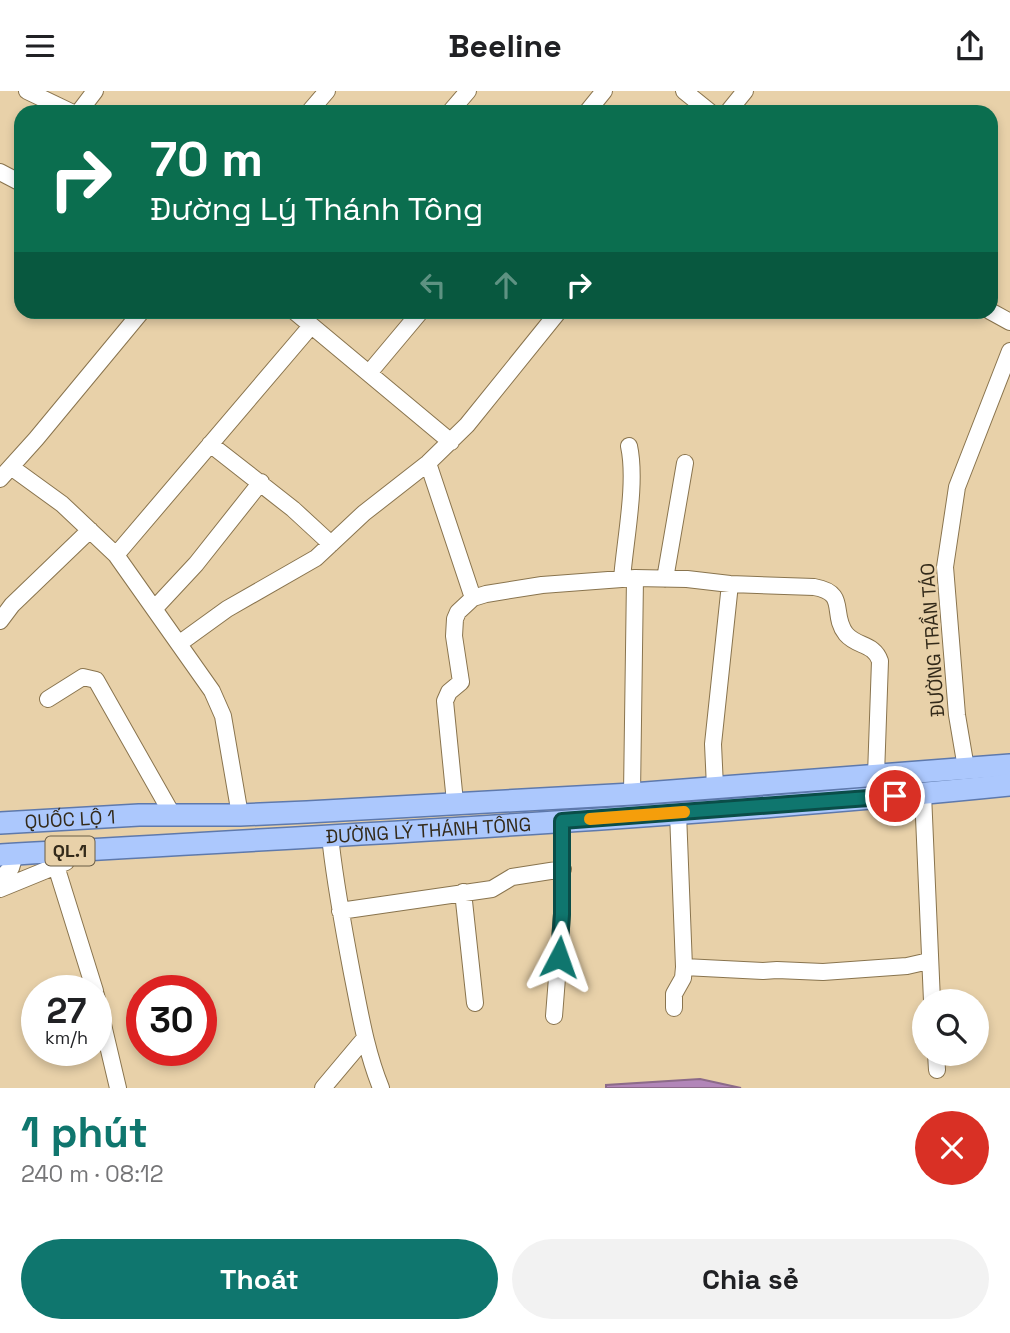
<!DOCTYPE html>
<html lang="vi">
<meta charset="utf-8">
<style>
:root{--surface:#fff;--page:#f2f2f2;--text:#202124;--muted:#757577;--accent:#0f766e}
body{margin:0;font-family:"Space Grotesk",sans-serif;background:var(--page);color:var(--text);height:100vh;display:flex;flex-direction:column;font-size:26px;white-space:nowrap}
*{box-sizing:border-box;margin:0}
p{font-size:23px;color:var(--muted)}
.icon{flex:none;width:38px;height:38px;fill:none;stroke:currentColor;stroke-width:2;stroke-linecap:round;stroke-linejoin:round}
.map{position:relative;height:997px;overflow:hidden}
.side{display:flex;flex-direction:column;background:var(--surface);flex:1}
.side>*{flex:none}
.top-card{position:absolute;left:14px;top:14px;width:984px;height:214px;border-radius:21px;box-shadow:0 4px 10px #0003;background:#0b6e4f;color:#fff;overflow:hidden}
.controls{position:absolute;left:912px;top:898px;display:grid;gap:14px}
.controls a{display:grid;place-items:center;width:77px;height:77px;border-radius:50%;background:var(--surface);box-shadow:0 4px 10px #0003;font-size:35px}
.speed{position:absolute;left:21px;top:884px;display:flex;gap:14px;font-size:35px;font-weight:700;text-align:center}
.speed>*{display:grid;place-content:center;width:91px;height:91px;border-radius:50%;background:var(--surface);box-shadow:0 4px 10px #0003;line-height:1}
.speed small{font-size:18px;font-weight:400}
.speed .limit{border:10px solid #d22;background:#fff;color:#111}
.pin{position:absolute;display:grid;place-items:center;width:60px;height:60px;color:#fff;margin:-30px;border:4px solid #fff;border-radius:50%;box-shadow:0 2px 7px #0007}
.me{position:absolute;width:77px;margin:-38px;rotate:4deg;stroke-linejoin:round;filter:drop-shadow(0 0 5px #0008)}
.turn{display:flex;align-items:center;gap:24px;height:147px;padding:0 21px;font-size:32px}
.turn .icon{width:91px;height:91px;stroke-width:2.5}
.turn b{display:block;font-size:49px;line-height:60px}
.lanes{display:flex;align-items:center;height:66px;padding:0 21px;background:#0003;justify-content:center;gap:35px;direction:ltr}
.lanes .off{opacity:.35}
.round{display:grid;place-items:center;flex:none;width:74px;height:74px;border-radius:37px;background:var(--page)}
.headline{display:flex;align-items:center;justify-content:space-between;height:119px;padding:0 21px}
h1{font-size:42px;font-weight:700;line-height:52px;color:var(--accent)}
.cta{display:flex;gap:14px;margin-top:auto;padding:14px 21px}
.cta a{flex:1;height:80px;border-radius:42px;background:var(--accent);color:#fff;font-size:28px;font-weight:700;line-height:80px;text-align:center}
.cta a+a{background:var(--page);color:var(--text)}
header{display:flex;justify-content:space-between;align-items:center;height:91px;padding:0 21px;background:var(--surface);font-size:32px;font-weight:700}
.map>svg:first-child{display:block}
.water{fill:#b286b9;stroke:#8c6a89;stroke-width:2}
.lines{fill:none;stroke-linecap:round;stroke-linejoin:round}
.minor-casing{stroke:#89744e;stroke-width:18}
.major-casing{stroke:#5e79ac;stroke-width:24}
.minor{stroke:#fff;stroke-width:16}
.major{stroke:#acc8fd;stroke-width:21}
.route-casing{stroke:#0a4d48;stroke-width:18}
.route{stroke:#0f766e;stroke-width:12}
.slow{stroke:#f59e0b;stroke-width:12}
.labels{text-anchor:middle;stroke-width:5;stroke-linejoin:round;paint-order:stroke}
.shield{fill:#e8d1a9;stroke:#695c45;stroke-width:2}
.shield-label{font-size:18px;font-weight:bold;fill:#332a1a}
.street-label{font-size:19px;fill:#332a1a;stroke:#e8d1a9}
</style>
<header><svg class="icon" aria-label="menu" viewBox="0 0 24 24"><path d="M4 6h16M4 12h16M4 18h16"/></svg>Beeline<svg class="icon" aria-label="share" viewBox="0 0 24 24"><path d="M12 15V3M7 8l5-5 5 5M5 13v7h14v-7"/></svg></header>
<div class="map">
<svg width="1010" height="997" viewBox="0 0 1010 997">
<rect width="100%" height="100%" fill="#e8d1a9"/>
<!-- water -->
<path class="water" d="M 700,988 L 741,997 L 606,997 L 606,994 Z"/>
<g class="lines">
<!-- minor casing -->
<g class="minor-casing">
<path id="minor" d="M 27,0 L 71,21
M 684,0 L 710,21
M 79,21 L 95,0
M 309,21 L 327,0
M 450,21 L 468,0
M 587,21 L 604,0
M 728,21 L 745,0
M 0,81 L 21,92
M 294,220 L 451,351
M 990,220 L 1010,231
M 369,282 L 421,220
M 210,353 L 293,418 L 331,453
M 428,372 L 473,507
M 11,376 L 62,413 L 116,464 L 212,600 L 223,625 L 240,724
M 0,388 L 36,348 L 142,220
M 116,464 L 311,235
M 622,488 C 625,449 637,392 629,355
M 665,488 L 685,372
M 155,517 L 196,473 L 261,391
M 0,530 L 12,514 L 90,439
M 180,552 L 227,518 L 316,467 L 364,422 L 428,372 L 467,334 L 559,220
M 48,608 L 83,586 L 96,589 L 172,723
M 966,677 L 957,624 L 945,476 L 957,396 L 1010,260
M 715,696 L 713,653 L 730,493
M 632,703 L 635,487
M 923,703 L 932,910
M 455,711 L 445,610 L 449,601 L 461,591 L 454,545 L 455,528 L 458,521 L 473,507 L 486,503 L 542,494 L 635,487 L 687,488 L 730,493 L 814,496 C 849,502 830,523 846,543 C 857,556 874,552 880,570 L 876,684
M 331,754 C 336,797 344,840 352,882 C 360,922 366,960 381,997
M 56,775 L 95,900
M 0,788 L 11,777 L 15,764
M 0,798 L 66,771
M 463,801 L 475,912
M 340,820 L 492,798 L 512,786 L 563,778
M 684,876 L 763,880 L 777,879 L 823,881 L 907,875 L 929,870
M 96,904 L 118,997
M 674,917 L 674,903 L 683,887 L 684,876 L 678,722
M 554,925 L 562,823 L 562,730
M 936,962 L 937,979
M 323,997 L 365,947"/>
</g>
<!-- major casing -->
<g class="major-casing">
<g id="major">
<path id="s1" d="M 0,732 L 139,724 L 240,724 L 307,721 L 632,703 L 1010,674"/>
<path id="s2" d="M 0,764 C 337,744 674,728 1010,694"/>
</g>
</g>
<!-- minor -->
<use href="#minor" class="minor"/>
<!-- major -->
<use href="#major" class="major"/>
</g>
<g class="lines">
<!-- route casing -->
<g class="route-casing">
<path id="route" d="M 559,866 L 562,823 L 562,730 L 895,705"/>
</g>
<!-- route -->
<use href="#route" class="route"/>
<!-- slow -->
<path class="slow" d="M 590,728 L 684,721"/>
</g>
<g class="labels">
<!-- shield labels -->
<rect class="shield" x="45.5" y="745.5" width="49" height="29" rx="5"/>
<g class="shield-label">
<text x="70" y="766">QL.1</text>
</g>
<!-- street labels -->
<g class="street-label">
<text transform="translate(932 549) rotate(-94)" y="7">ĐƯỜNG TRẦN TÁO</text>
<text dy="7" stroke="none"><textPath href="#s1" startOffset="70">QUỐC LỘ 1</textPath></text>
<text dy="7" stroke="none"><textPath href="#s2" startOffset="429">ĐƯỜNG LÝ THÁNH TÔNG</textPath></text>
</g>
</g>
</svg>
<div class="controls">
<a><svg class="icon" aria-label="search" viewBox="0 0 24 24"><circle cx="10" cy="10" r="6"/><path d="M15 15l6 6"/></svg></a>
</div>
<div class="speed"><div>27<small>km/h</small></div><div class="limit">30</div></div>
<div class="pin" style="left:895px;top:705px;background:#d93025"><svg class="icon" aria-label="arrive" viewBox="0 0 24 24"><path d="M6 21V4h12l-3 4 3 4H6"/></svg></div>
<svg class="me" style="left:559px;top:866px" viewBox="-20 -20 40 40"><path d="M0-17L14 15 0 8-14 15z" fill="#0f766e" stroke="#fff" stroke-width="4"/></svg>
<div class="top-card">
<div class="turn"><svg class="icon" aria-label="right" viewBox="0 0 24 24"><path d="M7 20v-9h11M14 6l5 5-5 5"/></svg><div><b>70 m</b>Đường Lý Thánh Tông</div></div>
<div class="lanes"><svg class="icon off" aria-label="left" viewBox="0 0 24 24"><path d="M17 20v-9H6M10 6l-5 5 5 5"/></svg><svg class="icon off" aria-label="ahead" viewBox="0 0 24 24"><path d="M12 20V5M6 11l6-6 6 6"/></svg><svg class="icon" aria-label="right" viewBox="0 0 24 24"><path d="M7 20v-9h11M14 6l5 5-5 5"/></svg></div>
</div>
</div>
<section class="side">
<div class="headline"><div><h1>1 phút</h1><p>240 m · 08:12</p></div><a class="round" style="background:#d93025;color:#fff"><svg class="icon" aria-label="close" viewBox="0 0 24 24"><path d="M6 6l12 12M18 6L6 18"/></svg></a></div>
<div class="cta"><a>Thoát</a><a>Chia sẻ</a></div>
</section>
